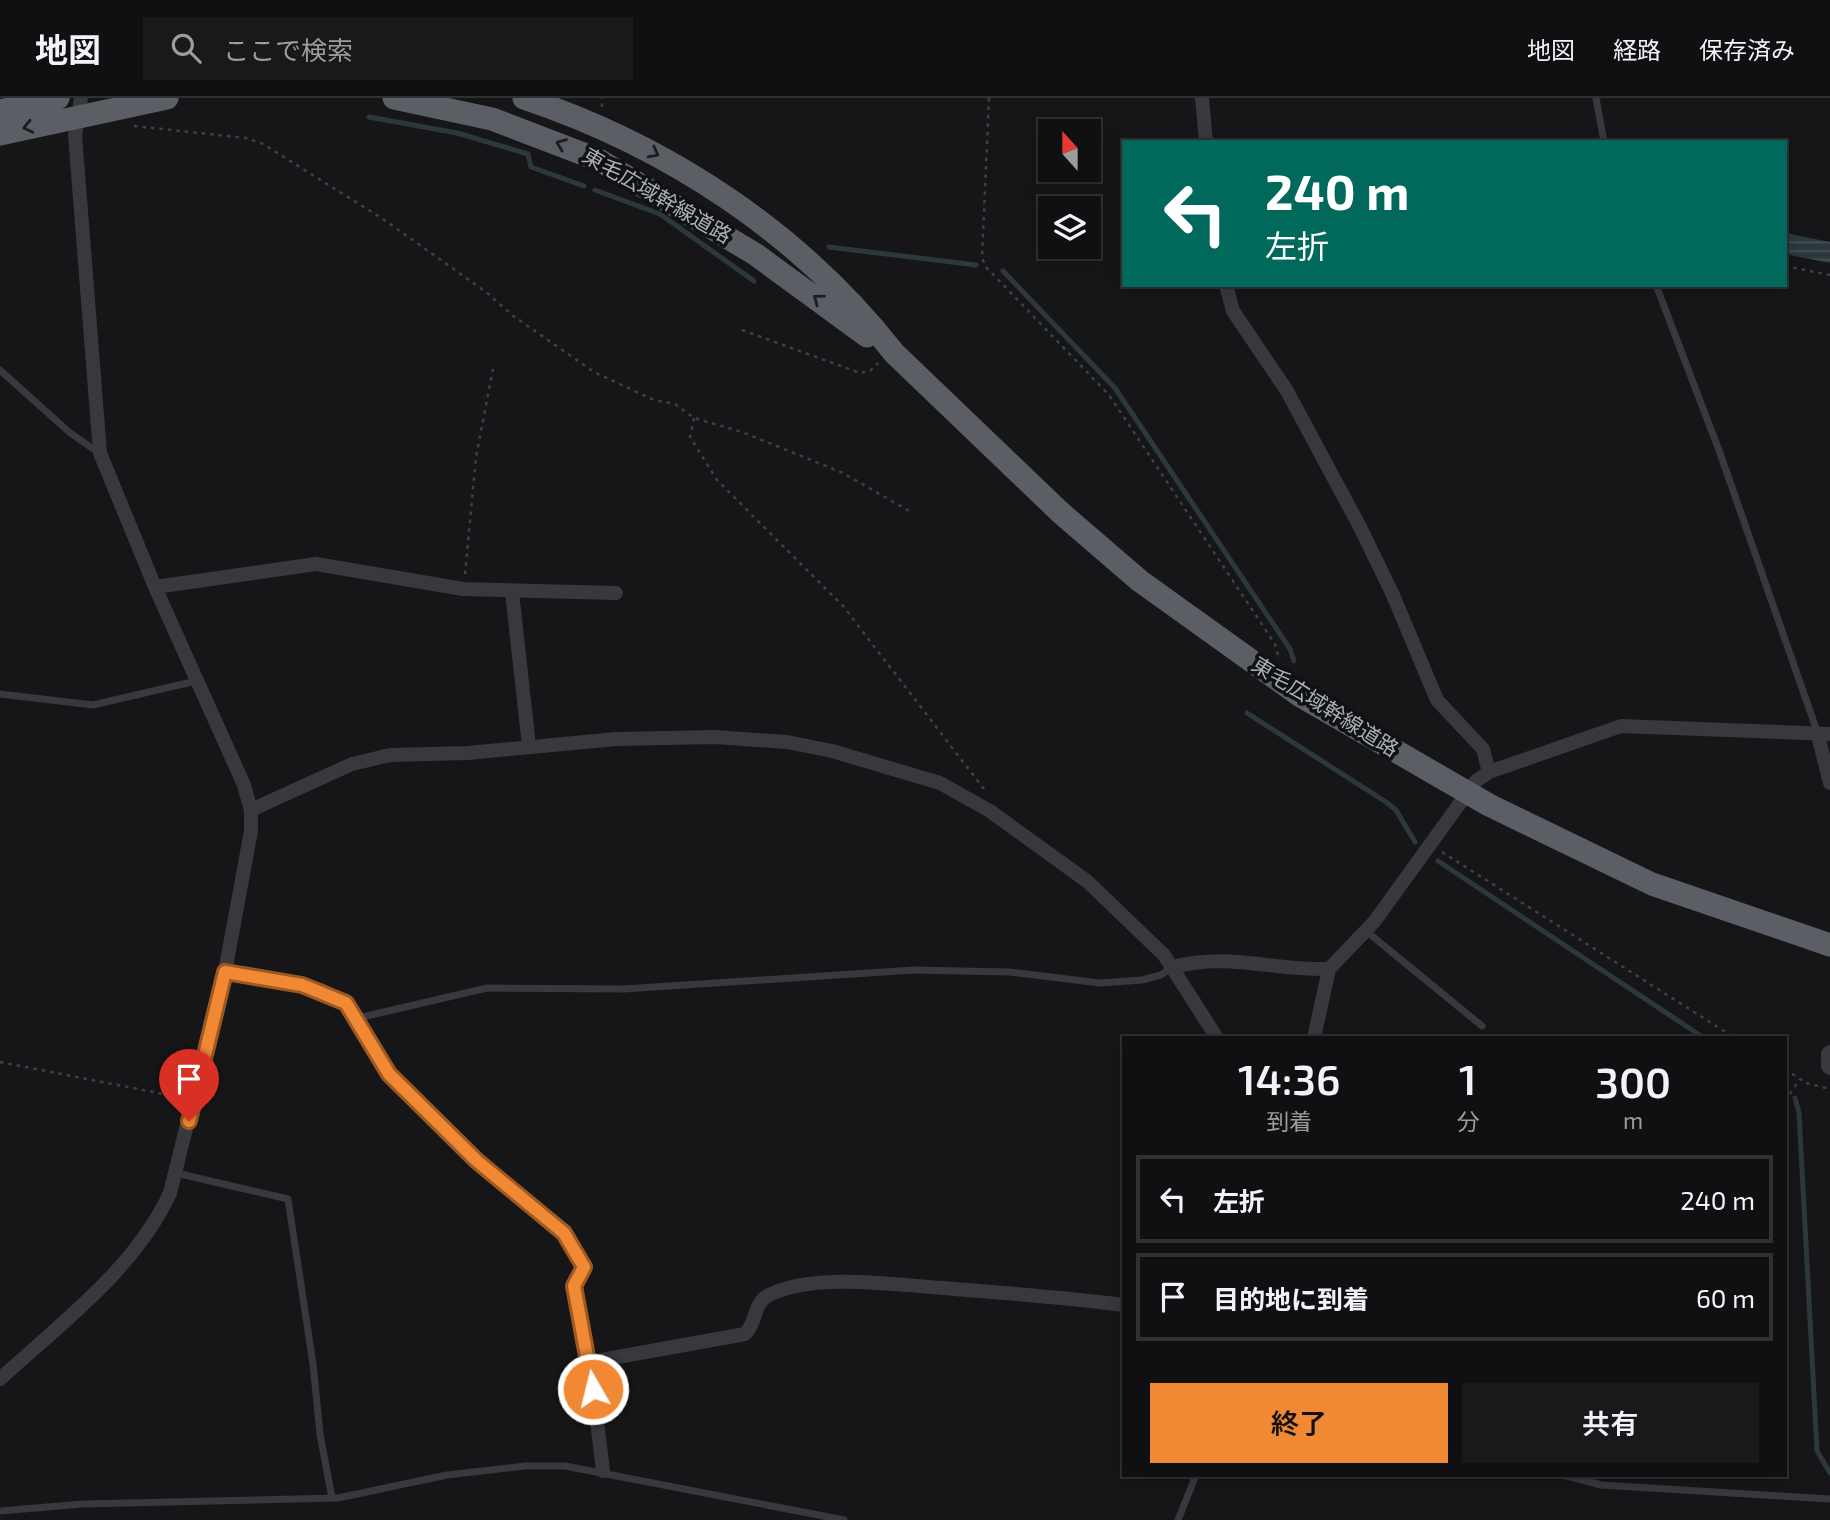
<!DOCTYPE html>
<html lang="ja">
<meta charset="utf-8">
<style>
:root{--surface:#101012;--page:#19191b;--text:#f1f3f6;--muted:#9c9d9f;--line:#303032;--accent:#f18934}
body{margin:0;font-family:"Exo 2","Noto Sans JP",sans-serif;background:var(--page);color:var(--text);height:100vh;display:flex;flex-direction:column;font-size:26px;white-space:nowrap}
*{box-sizing:border-box;margin:0}
p{font-size:23px;color:var(--muted)}
.icon{flex:none;width:38px;height:38px;fill:none;stroke:currentColor;stroke-width:2;stroke-linecap:round;stroke-linejoin:round}
.map{position:relative;flex:1;overflow:hidden}
.panel{position:absolute;left:1122px;top:938px;width:665px;height:441px;display:flex;flex-direction:column;background:var(--surface);border-radius:0px;box-shadow:0 4px 18px #0003,0 0 0 2px var(--line)}
.panel>*{flex:none}
.top-card{position:absolute;left:1122px;top:42px;width:665px;height:147px;border-radius:0px;box-shadow:0 4px 18px #0003,0 0 0 2px var(--line);background:#00695c;color:#fff;overflow:hidden}
.needle{width:46px;rotate:339deg}
.fabs{position:absolute;left:1038px;top:21px;display:grid;gap:14px}
.fabs a{display:grid;place-items:center;width:63px;height:63px;border-radius:0px;background:var(--surface);box-shadow:0 4px 18px #0003,0 0 0 2px var(--line);font-size:35px}
.pin{position:absolute;display:grid;place-items:center;width:60px;height:60px;color:#fff;margin:-72px -30px;border-radius:50% 50% 50% 0;rotate:-45deg;box-shadow:0 0 7px #0007}
.pin .icon{rotate:45deg}
.me{position:absolute;width:77px;margin:-38px;rotate:352deg;stroke-linejoin:round;filter:drop-shadow(0 0 5px #0008)}
.turn{display:flex;align-items:center;gap:24px;height:147px;padding:0 28px;font-size:32px}
.turn .icon{width:91px;height:91px;stroke-width:2.5}
.turn b{display:block;font-size:49px;line-height:60px}
.eta{display:flex;justify-content:space-evenly;align-items:center;height:119px;text-align:center}
.eta b{font-size:42px;font-weight:600;line-height:49px}
.action{display:flex;gap:14px;margin-top:auto;padding:14px 28px}
.action a{flex:1;height:80px;border-radius:0px;background:var(--accent);color:#111;font-size:28px;font-weight:600;line-height:80px;text-align:center}
.action a+a{background:var(--page);color:var(--text)}
ul{padding:0;list-style:none}
li{display:flex;align-items:center;gap:21px;height:88px;margin:0 14px 10px;padding:0 14px;border:4px solid var(--line);border-radius:0px}
li div{flex:1}
li b{display:block;font-size:26px}
li em{font-style:normal}
header{display:flex;align-items:center;gap:42px;box-sizing:border-box;height:98px;padding:0 35px;background:var(--surface);border-bottom:2px solid var(--line)}
header strong{font-size:33px}
nav{display:flex;gap:38px;margin-inline-start:auto;font-size:24px}
.search{width:490px;height:63px;background:var(--page);display:flex;align-items:center;gap:18px;box-sizing:border-box;padding:0 24px;border-radius:0px;color:var(--muted);font-size:26px}
.map>svg:first-child{display:block}
.water{fill:url(#water-rules)}
.lines{fill:none;stroke-linecap:round;stroke-linejoin:round}
.stream{stroke:#2c383b;stroke-width:5}
.path{stroke:#3d4044;stroke-width:2.5;stroke-dasharray:3.5 5;stroke-linecap:butt}
.service{stroke:#37393d;stroke-width:7}
.minor{stroke:#37393d;stroke-width:14}
.tertiary{stroke:#37393d;stroke-width:18}
.trunk{stroke:#5b5f65;stroke-width:23}
.oneway{stroke:#1c1d1f}
.route-casing{stroke:#9d5922;stroke-width:18}
.route{stroke:#f18934;stroke-width:12}
.labels{text-anchor:middle;stroke-width:7;stroke-linejoin:round;paint-order:stroke}
.street-label{font-size:21px;fill:#a8b0b8;stroke:#111113}
</style>
<header>
<strong>地図</strong>
<div class="search"><svg class="icon" aria-label="search" viewBox="0 0 24 24"><circle cx="10" cy="10" r="6"/><path d="M15 15l6 6"/></svg>ここで検索</div>
<nav><a>地図</a><a>経路</a><a>保存済み</a></nav>
</header>
<div class="map">
<svg width="1830" height="1422" viewBox="0 0 1830 1422">
<defs>
<pattern id="water-rules" width="6" height="5" patternUnits="userSpaceOnUse" patternTransform="scale(1.75)"><rect width="6" height="5" fill="#2c383b"/><path d="M0 2.5h6" fill="none" stroke="#485255"/></pattern>
</defs>
<rect width="100%" height="100%" fill="#161618"/>
<!-- water -->
<path class="water" d="M 1785,135 L 1830,144 L 1830,165 L 1785,156 Z"/>
<g class="lines">
<!-- stream -->
<path class="stream" d="M 369,19 L 457,35 L 528,56 L 531,69 L 584,88
M 595,92 L 660,116 L 754,183
M 829,149 L 976,167
M 1003,173 L 1115,290 L 1290,551 L 1294,563
M 1247,615 L 1386,704 L 1396,712 L 1415,744
M 1438,763 L 1704,940
M 1795,1000 L 1799,1015 L 1817,1353 L 1830,1375"/>
<!-- path -->
<path class="path" d="M 989,0 L 982,160 L 986,169 L 1109,297 L 1275,546 L 1278,557
M 602,9 L 602,0
M 134,28 L 246,40 L 263,46 L 383,121 L 486,194 L 512,217 L 594,274 L 654,302 L 675,306 L 694,320 L 742,334 L 843,375 L 911,414
M 1785,168 L 1830,177
M 742,232 L 860,275 L 870,273 L 878,265
M 694,320 L 690,339 L 717,382 L 843,508 L 984,691
M 465,476 L 476,359 L 493,271
M 1442,754 L 1735,940
M 0,964 L 179,999
M 1785,971 L 1806,985 L 1830,991
M 1785,1003 L 1800,981"/>
<!-- service -->
<path class="service" d="M 1596,0 L 1604,44
M 1656,187 L 1720,355 L 1818,636
M 0,272 L 69,334 L 99,355
M 0,596 L 93,607 L 196,583
M 1366,833 L 1482,928
M 358,920 L 487,890 L 624,891 L 914,872 L 1009,874 L 1100,885 L 1142,882 L 1161,877 L 1172,869
M 176,1075 L 288,1101 L 313,1266 L 320,1336 L 332,1400
M 1563,1377 L 1601,1387 L 1830,1401
M 0,1413 L 83,1406 L 338,1400 L 447,1377 L 525,1368 L 565,1368 L 844,1422
M 1178,1422 L 1196,1377"/>
<!-- minor -->
<path class="minor" d="M 1202,0 L 1206,44
M 1226,187 L 1233,213 L 1287,293 L 1360,429 L 1393,497 L 1437,602 L 1483,651 L 1489,674
M 155,489 L 316,466 L 463,491 L 616,495
M 512,494 L 529,648
M 1818,637 L 1830,685
M 251,712 L 352,666 L 390,657 L 468,655 L 616,641 L 715,639 L 787,644 L 832,653 L 940,685 L 990,713 L 1066,768 L 1088,784 L 1164,857 L 1217,940
M 1172,869 C 1230,854 1273,873 1329,871
M 225,874 L 302,887 L 321,892 L 346,905 L 389,976 L 477,1063 L 564,1135 L 585,1169 L 574,1188 L 590,1264 L 603,1373
M 1314,940 L 1329,871 L 1374,824 L 1476,683 L 1489,674 L 1621,628 L 1830,636
M 590,1264 L 745,1236 C 757,1225 753,1205 769,1197 C 815,1174 894,1187 943,1190 C 1004,1195 1064,1199 1124,1207
M 0,1281 C 61,1225 135,1171 170,1095 L 225,874 L 251,733 L 251,712 L 244,687 L 155,489 L 100,355 L 75,37 L 81,0"/>
<!-- tertiary -->
<path class="tertiary" d="M 1830,956 L 1830,968"/>
<!-- trunk -->
<path class="trunk" d="M 394,0 L 492,21 L 599,62 L 755,156 L 867,238
M 524,0 C 668,48 800,135 894,255 L 1061,415 L 1140,483 L 1299,597 L 1489,707 L 1652,786 L 1830,847
M 0,13 L 58,0
M 0,36 L 167,0"/>
</g>
<!-- one-way arrows -->
<defs><path id="oneway-chevron" d="M-2-3.5L2.5 0L-2 3.5" fill="none" stroke-width="1.6" stroke-linecap="round" stroke-linejoin="round" transform="scale(1.75)"/></defs>
<g class="oneway">
<use href="#oneway-chevron" transform="translate(28 29) rotate(167)"/>
<use href="#oneway-chevron" transform="translate(561 46) rotate(-159)"/>
<use href="#oneway-chevron" transform="translate(654 55) rotate(28)"/>
<use href="#oneway-chevron" transform="translate(818 201) rotate(-143)"/>
</g>
<g class="lines">
<!-- route casing -->
<g class="route-casing">
<path id="route" d="M 189,1023 L 225,874 L 302,887 L 346,905 L 389,976 L 477,1063 L 564,1135 L 584,1169 L 574,1188 L 593,1291"/>
</g>
<!-- route -->
<use href="#route" class="route"/>
</g>
<g class="labels">
<!-- street labels -->
<g class="street-label">
<text transform="translate(657 98) rotate(30)" y="7">東毛広域幹線道路</text>
<text transform="translate(1325 609) rotate(32)" y="7">東毛広域幹線道路</text>
</g>
</g>
</svg>
<div class="fabs">
<a><svg class="needle" viewBox="-14 -14 28 28"><path d="M0-13l5 13h-10z" fill="#e53935"/><path d="M0 13l5-13h-10z" fill="#9c9d9f"/></svg></a>
<a><svg class="icon" aria-label="layers" viewBox="0 0 24 24"><path d="M12 4l9 5-9 5-9-5zM3 14l9 5 9-5"/></svg></a>
</div>
<div class="pin" style="left:189px;top:1023px;background:#d93025"><svg class="icon" aria-label="arrive" viewBox="0 0 24 24"><path d="M6 21V4h12l-3 4 3 4H6"/></svg></div>
<svg class="me" style="left:593px;top:1291px" viewBox="-20 -20 40 40"><circle r="17" fill="#f18934" stroke="#fff" stroke-width="3"/><path d="M0-11L8 9 0 5-8 9z" fill="#fff"/></svg>
<div class="top-card">
<div class="turn"><svg class="icon" aria-label="left" viewBox="0 0 24 24"><path d="M17 20v-9H6M10 6l-5 5 5 5"/></svg><div><b>240 m</b>左折</div></div>
</div>
<section class="panel">
<div class="eta">
<div><b>14:36</b><p>到着</p></div>
<div><b>1</b><p>分</p></div>
<div><b>300</b><p>m</p></div>
</div>
<ul>
<li><svg class="icon" aria-label="left" viewBox="0 0 24 24"><path d="M17 20v-9H6M10 6l-5 5 5 5"/></svg><div><b>左折</b></div><em>240 m</em></li>
<li><svg class="icon" aria-label="arrive" viewBox="0 0 24 24"><path d="M6 21V4h12l-3 4 3 4H6"/></svg><div><b>目的地に到着</b></div><em>60 m</em></li>
</ul>
<div class="action"><a>終了</a><a>共有</a></div>
</section>
</div>
